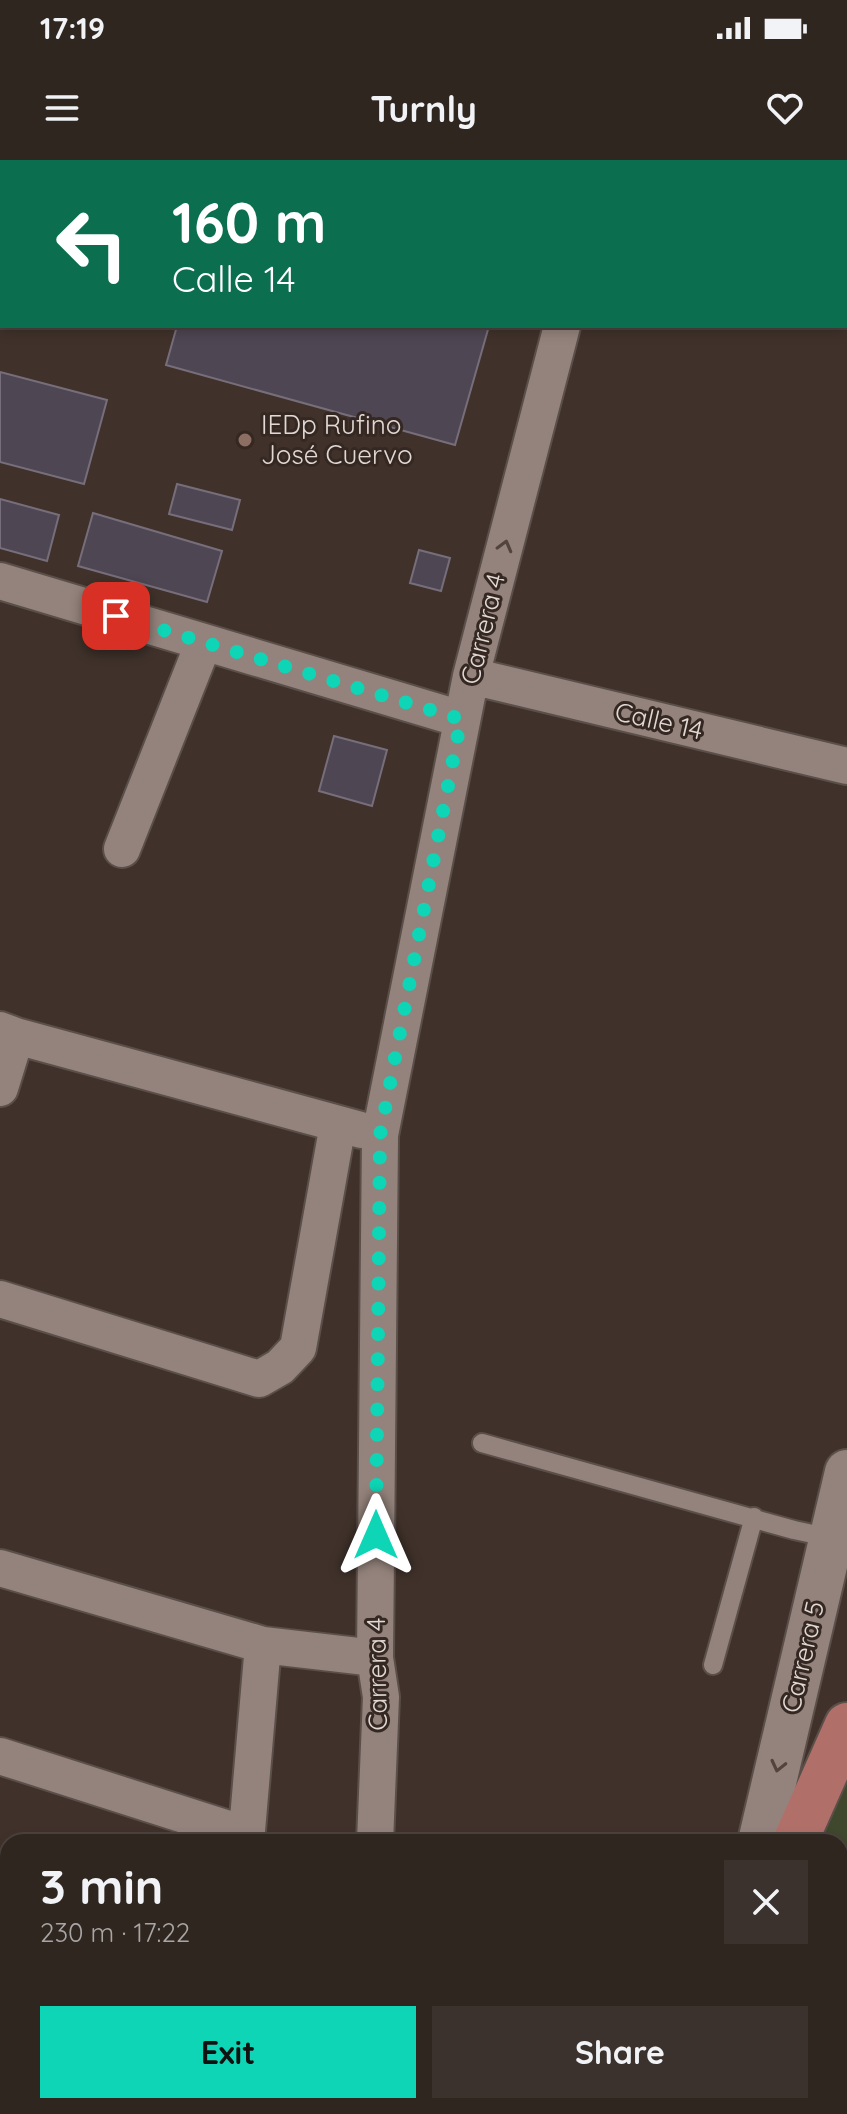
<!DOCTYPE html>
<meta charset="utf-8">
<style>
:root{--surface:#302620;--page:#3c322d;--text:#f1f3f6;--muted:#a8a5a5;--line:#4b433e;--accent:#0dd5b5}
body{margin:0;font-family:Quicksand,sans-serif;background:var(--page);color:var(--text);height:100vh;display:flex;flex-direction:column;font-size:30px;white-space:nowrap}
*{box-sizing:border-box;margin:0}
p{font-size:26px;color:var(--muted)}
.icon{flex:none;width:44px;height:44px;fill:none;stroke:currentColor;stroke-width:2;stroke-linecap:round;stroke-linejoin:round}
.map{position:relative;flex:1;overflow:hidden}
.drawer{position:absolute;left:0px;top:1674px;width:848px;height:280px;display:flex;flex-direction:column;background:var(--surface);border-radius:24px 24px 0 0;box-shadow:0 4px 12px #0003,0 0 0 2px var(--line)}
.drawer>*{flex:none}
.guide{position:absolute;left:0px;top:0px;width:848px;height:168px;box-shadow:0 4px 12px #0003,0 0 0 2px var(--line);background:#0b6e4f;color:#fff;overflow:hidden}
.pin{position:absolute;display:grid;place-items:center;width:68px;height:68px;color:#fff;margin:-34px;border-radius:16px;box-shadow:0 4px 12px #0006}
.me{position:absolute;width:88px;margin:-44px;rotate:0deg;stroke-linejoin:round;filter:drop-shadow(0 0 6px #0008)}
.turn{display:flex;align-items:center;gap:28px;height:168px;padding:0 40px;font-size:36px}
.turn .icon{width:104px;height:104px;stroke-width:2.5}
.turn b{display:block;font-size:56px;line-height:68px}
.round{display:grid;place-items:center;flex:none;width:84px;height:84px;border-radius:0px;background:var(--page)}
.headline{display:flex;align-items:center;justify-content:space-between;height:136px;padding:0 40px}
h1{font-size:48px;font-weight:700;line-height:60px}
.primary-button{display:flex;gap:16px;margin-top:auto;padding:16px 40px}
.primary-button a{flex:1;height:92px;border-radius:0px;background:var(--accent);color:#111;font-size:32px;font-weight:700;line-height:92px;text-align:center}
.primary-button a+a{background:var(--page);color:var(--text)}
.status{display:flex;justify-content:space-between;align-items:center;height:56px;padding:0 40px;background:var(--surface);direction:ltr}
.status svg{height:22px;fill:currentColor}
header{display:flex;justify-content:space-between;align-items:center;height:104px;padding:0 40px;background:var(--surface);font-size:36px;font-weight:700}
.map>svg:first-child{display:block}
.green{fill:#3f472c}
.building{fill:#4e4652;stroke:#776e7b;stroke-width:2}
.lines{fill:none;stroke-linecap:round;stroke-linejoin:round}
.service-casing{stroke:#5b4f4a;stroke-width:22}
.minor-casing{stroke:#5b4f4a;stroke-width:40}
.tertiary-casing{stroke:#5b4f4a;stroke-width:48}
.trunk-casing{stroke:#5b4f4a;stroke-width:48}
.service{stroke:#94837c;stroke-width:18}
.minor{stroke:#94837c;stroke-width:36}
.tertiary{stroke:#94837c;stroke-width:44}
.trunk{stroke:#b07069;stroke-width:44}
.oneway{stroke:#52433d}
.route{stroke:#0dd5b5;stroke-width:14;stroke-dasharray:0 25.2}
.education-dot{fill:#8d6e63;stroke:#352822;stroke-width:3}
.labels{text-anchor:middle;stroke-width:6;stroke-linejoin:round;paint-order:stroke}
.poi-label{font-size:26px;fill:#e2d9d5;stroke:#352822;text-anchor:start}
.street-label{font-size:26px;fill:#e2d9d5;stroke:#352822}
</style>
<div class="status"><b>17:19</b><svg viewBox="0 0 49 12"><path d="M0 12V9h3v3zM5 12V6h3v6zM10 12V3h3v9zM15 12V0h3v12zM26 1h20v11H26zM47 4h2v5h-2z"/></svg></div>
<header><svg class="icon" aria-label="menu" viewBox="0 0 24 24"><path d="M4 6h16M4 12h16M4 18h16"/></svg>Turnly<svg class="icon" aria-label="heart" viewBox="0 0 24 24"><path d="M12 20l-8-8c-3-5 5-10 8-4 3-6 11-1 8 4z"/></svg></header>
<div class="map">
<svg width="847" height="1954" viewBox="0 0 847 1954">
<rect width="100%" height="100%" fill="#40322b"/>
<!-- green -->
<path class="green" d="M 847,1615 L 847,1684 L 840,1703 L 840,1682 L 819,1682 Z"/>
<!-- building -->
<path class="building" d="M 224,0 L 536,0 L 535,2 L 224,2 Z
M 177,166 L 489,166 L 455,285 L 166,205 Z
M 0,212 L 107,240 L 84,324 L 0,302 Z
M 177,324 L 240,340 L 232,370 L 169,354 Z
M 0,339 L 59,355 L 47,401 L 0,388 Z
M 93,353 L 222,391 L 207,442 L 78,406 Z
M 419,390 L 450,398 L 441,431 L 410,423 Z
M 334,576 L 387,590 L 372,646 L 319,631 Z"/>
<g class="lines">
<!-- service casing -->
<g class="service-casing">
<path id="service" d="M 482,1283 L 794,1370 L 831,1378
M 713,1505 L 754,1357"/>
</g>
<!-- minor casing -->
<g class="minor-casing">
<path id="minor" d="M 793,0 L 799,2
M 605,2 L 606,0
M 846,16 L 847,17
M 0,421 L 461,559
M 471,516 L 847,606
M 122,689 L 204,482
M 0,870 L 16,876 L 361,970
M 0,928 L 16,876
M 0,1139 L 259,1219 L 280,1207 L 298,1188 L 338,964
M 0,1408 L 263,1485 L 375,1498
M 0,1596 L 247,1675
M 246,1682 L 263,1485
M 375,1682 L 381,1537 L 375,1498 L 380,975 L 471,516 L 562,166
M 0,1721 L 8,1723
M 361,1954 L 362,1946"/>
</g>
<!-- tertiary casing -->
<g class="tertiary-casing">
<path id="tertiary" d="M 760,1682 L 847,1312"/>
</g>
<!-- trunk casing -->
<g class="trunk-casing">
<path id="trunk" d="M 795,1682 L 847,1565
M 840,1795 L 847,1774
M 688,1954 L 691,1946
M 787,1954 L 790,1946"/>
</g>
<!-- service -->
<use href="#service" class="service"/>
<!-- minor -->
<use href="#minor" class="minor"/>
<!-- tertiary -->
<use href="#tertiary" class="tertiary"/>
<!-- trunk -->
<use href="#trunk" class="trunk"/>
</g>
<!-- one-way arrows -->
<defs><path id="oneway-chevron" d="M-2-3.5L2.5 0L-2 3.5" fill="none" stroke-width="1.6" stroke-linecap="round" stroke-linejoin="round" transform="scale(2)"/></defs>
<g class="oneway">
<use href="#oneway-chevron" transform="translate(505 386) rotate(-75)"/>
<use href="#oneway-chevron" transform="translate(778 1606) rotate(103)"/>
</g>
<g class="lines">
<!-- route -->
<path class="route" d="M 116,456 L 461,559 L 380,975 L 376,1375"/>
</g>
<!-- markers -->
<circle class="education-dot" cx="245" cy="280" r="8"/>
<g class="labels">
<!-- poi labels -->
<g class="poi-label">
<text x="261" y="274">IEDp Rufino<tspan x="261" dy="30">José Cuervo</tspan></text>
</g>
<!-- street labels -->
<g class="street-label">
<text transform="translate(483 469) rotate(-76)" y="9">Carrera 4</text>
<text transform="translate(659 561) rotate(13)" y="9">Calle 14</text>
<text transform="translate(803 1497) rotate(-77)" y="9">Carrera 5</text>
<text transform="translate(377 1514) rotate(-91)" y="9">Carrera 4</text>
</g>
</g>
</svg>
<div class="pin" style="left:116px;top:456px;background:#d93025"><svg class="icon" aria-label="arrive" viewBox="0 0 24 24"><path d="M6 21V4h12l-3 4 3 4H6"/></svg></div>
<svg class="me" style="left:376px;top:1375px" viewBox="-20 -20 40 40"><path d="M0-17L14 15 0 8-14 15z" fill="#0dd5b5" stroke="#fff" stroke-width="4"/></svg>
<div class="guide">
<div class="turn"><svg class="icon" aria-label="left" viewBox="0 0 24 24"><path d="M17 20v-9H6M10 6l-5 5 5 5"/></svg><div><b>160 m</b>Calle 14</div></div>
</div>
<section class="drawer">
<div class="headline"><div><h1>3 min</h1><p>230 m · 17:22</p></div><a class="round"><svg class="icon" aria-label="close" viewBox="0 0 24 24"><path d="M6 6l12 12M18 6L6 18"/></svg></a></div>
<div class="primary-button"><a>Exit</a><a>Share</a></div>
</section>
</div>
